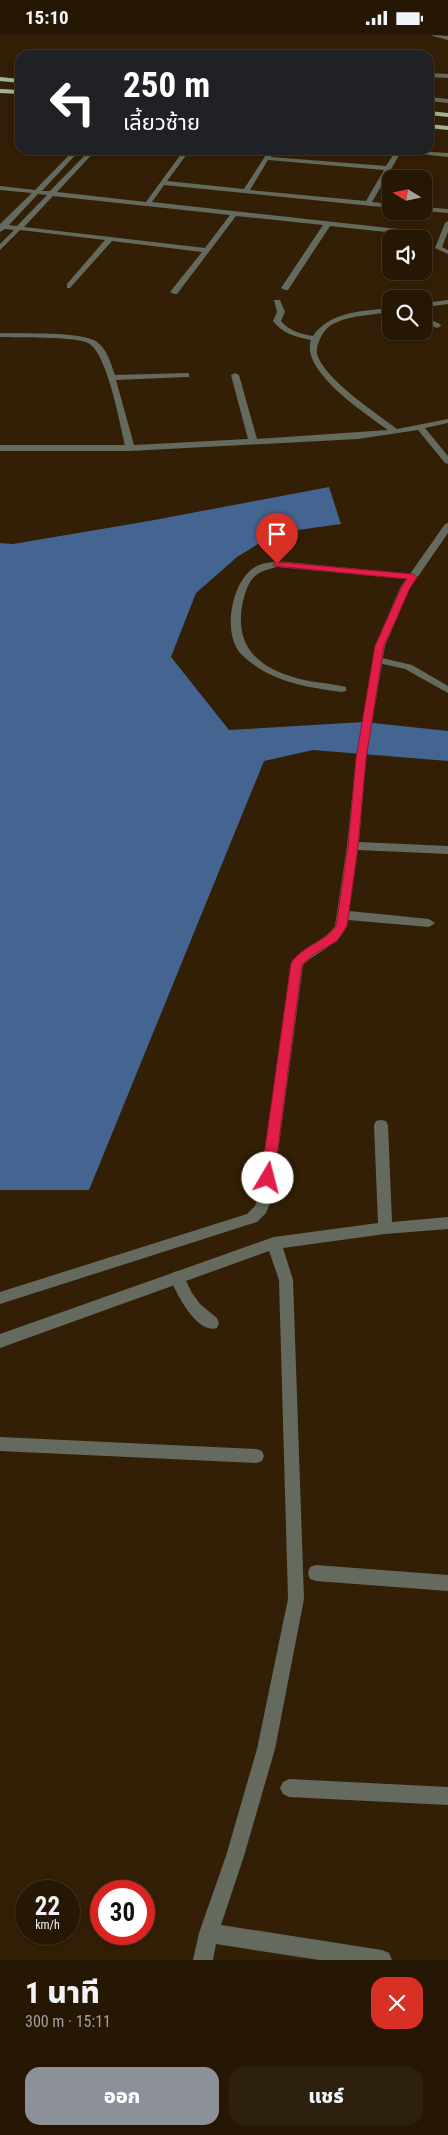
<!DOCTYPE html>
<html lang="th">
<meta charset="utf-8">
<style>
:root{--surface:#261704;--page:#2e200e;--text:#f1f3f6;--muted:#a49f9a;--line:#423626;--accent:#8c9099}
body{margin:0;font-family:"Roboto Condensed","Noto Sans Thai",sans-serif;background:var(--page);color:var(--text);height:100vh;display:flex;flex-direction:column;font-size:19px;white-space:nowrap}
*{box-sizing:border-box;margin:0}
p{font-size:16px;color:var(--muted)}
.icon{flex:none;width:28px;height:28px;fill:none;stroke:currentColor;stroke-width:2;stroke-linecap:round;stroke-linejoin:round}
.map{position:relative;height:1925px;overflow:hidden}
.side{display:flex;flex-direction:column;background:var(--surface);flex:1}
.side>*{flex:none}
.guide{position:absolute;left:15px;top:15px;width:419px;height:105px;border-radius:15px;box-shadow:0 2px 8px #0003,0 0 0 1px var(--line);background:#202124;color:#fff;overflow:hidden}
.needle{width:32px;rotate:280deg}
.controls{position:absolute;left:382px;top:135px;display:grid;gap:10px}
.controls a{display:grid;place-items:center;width:50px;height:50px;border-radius:10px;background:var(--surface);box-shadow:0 2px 8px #0003,0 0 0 1px var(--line);font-size:25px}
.speed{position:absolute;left:15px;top:1845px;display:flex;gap:10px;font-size:25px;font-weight:700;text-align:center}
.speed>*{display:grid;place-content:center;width:65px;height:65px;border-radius:50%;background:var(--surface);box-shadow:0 2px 8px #0003,0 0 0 1px var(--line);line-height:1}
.speed small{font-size:12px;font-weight:400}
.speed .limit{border:8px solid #d22;background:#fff;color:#111}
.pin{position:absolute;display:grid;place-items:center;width:42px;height:42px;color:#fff;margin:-51px -21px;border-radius:50% 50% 50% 0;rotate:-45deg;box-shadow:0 0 5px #0007}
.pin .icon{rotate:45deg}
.me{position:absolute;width:55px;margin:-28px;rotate:8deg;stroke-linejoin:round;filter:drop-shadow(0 0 4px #0008)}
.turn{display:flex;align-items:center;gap:18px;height:105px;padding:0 25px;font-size:22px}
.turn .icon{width:65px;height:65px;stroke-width:2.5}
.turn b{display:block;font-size:35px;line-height:42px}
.round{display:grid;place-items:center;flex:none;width:52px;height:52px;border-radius:15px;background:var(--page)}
.overview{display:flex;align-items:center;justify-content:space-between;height:85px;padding:0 25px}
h1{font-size:30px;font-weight:800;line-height:38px}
.button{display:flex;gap:10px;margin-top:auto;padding:10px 25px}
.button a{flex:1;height:58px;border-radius:15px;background:var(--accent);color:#fff;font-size:20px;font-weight:800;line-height:58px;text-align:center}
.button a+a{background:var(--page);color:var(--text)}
.status{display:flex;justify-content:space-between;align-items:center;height:35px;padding:0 25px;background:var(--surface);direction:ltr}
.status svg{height:14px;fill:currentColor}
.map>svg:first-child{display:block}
.water{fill:#446591}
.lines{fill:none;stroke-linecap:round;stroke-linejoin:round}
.lane{fill:#646b5e;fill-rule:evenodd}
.street{fill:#646b5e;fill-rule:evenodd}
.primary{fill:#a4b398;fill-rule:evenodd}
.route{fill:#e11d48;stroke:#92132f}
</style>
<div class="status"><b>15:10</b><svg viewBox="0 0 49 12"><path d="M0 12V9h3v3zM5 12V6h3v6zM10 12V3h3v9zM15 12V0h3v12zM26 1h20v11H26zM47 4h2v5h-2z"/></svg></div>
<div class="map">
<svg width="448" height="1925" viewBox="0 0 448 1925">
<rect width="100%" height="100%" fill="#331f05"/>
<!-- water -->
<path class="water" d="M 329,452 L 341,489 L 276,498 L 237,522 L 196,558 L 171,622 L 229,695 L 364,687 L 448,696 L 448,726 L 313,715 L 264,726 L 89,1155 L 0,1155 L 0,508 L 13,509 L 149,486 Z"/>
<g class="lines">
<!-- lane -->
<path class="lane" d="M 432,0 L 448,1 L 448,5 L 433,1 Z
M 429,38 L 448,39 L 448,43 L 429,42 Z
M 429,62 L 448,64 L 448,68 L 429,66 Z
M 378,622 L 412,630 L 448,651 L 448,658 L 405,634 L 374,627 L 373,625 Z
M 177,1236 L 182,1238 L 192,1258 L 200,1269 L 217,1283 L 219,1288 L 217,1293 C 197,1300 175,1257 170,1242 L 172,1238 Z"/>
<!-- street -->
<path class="street" d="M 74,115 L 80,115 L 42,156 L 50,156 L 90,115 L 96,115 L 57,157 L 146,167 L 184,115 L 190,115 L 167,146 L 244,154 L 269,115 L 274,116 L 271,122 L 386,131 L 395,117 L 393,115 L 448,118 L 448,122 L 401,117 L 372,167 L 391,169 L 391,173 L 164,150 L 152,167 L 416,196 L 423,200 L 423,204 L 417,204 L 414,200 L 330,191 L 288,255 L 285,255 L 281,253 L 323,190 L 236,181 L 177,259 L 174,259 L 170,257 L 202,217 L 112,206 L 70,253 L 67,253 L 67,249 L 105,205 L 20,195 L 0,215 L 0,209 L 14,195 L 5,194 L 0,197 L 0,189 L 32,158 L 0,155 L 0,151 L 35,155 ZM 268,125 L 384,135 L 366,166 L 250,155 ZM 38,159 L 47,160 L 17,191 L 9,190 ZM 53,161 L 230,180 L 205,213 L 24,192 Z
M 424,172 L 448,174 L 448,178 L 424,176 Z
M 448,186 L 448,197 L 442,212 L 448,215 L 448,219 L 435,213 L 445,188 Z
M 399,236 L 406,236 L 403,244 L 396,242 Z
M 274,265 L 280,265 L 285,277 L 281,286 C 289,296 301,299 313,301 C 330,276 364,276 391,273 L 391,277 C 373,280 352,280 335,288 C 328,291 323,297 320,304 C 318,309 316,313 317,319 C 324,344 376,378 397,394 L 448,384 L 448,388 L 425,393 L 448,421 L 448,429 L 445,428 L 418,395 L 358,404 L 130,416 L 0,416 L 0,410 L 125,410 C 120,389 107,317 88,308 C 73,301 19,303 0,302 L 0,298 C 20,299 82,296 97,307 C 107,314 111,329 115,340 L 189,338 L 189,342 L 186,342 L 116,345 L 134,410 L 248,404 L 231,340 L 235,338 L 239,340 L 257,404 L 388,395 C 366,379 300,336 311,305 C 296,302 283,299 273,286 L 277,277 Z
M 448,265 L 448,269 L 424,272 L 424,268 Z
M 424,282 L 440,289 L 441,291 L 437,293 L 424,287 Z
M 448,488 L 448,498 L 410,553 L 385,611 L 366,724 L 359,807 L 448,811 L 448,819 L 358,815 L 349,876 L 429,884 L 435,888 L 429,892 L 348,885 C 345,908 318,915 303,930 L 272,1162 L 266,1178 L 257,1187 L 0,1269 L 0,1257 L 247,1179 L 255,1171 L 258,1162 L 291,928 C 302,911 324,907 335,891 L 347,811 L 356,724 L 375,611 L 400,553 L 406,544 L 277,532 C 255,537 249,542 243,566 C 233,612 259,634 300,644 C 315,648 331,648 346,652 L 346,656 L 342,657 C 306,652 271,647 243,621 C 221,602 231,546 255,532 C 261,528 270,528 277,526 L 410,539 L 445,489 Z
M 381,1085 L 386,1086 L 388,1090 L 392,1187 L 448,1182 L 448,1194 L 385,1199 L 283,1213 L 293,1245 L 304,1564 L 275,1714 L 244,1821 L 221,1890 L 382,1915 L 389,1918 L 392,1925 L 319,1925 L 216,1909 L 213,1925 L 193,1925 L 199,1898 L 226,1821 L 257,1714 L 288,1564 L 279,1245 L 269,1216 L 0,1313 L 0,1299 L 274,1202 L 378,1188 L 374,1090 L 376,1086 Z
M 0,1402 L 256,1414 L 262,1416 L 264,1421 L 262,1426 L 256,1428 L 0,1416 Z
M 316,1530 L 448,1540 L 448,1556 L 316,1546 L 310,1544 L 308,1538 L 310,1532 Z
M 289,1744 L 448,1752 L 448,1770 L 289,1762 L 283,1759 L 280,1753 L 283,1747 Z"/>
<!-- primary -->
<path class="primary" d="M 0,42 L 20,44 L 20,48 L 0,46 Z
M 0,54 L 20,55 L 20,59 L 0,58 Z
M 429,76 L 448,78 L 448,82 L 429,80 Z
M 429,89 L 448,91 L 448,95 L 429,93 Z"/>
</g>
<!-- route -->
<path class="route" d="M 277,527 L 413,539 L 417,542 L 410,553 L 384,611 L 366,724 L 358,811 L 347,891 L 337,906 L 314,919 L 302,930 L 274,1143 L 272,1146 L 263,1146 L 261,1143 L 291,928 C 303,910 324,908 336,891 L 348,811 L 356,724 L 375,611 L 401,553 L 407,544 L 274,531 L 273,529 Z"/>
</svg>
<div class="controls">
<a><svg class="needle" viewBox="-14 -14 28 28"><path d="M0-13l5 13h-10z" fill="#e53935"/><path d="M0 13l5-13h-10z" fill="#a49f9a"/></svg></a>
<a><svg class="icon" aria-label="sound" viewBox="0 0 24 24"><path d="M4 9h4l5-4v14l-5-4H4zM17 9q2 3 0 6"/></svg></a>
<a><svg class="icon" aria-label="search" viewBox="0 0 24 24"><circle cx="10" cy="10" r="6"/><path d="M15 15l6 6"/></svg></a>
</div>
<div class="speed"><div>22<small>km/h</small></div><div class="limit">30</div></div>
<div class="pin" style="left:277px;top:529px;background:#d93025"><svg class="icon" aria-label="arrive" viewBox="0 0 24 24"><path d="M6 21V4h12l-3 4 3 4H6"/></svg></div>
<svg class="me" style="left:268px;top:1143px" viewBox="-20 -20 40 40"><circle r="19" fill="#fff"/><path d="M0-13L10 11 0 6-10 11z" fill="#e11d48"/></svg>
<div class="guide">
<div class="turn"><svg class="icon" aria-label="left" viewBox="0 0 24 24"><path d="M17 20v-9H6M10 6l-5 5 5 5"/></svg><div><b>250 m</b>เลี้ยวซ้าย</div></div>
</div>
</div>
<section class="side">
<div class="overview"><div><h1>1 นาที</h1><p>300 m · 15:11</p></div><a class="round" style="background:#d93025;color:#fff"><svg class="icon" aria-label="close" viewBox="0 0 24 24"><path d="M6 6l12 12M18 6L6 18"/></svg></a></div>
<div class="button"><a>ออก</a><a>แชร์</a></div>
</section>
